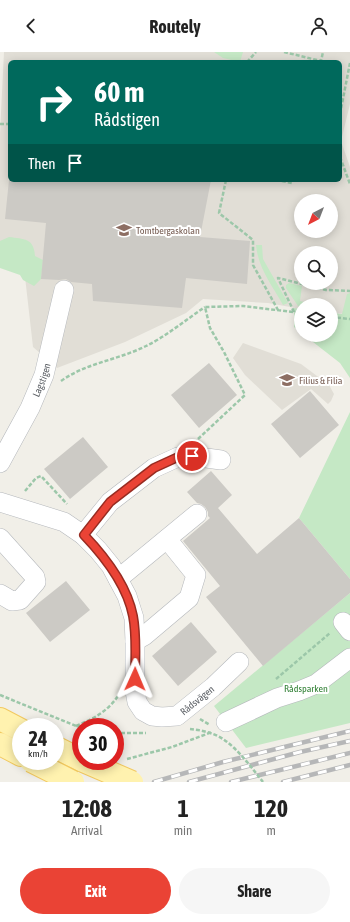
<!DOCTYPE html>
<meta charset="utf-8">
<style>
:root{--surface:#fff;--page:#f6f6f6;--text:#222;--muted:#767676;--accent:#ea4335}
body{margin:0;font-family:"Asap Condensed",sans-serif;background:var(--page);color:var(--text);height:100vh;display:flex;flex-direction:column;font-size:15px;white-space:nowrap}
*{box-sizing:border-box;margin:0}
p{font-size:13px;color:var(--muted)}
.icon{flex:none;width:22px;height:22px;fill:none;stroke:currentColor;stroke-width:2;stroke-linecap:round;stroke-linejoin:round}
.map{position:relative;height:730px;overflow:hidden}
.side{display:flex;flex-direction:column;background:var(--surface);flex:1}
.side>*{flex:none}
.guide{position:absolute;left:8px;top:8px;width:334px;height:122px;border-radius:6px;box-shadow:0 2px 10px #0003;background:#00695c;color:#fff;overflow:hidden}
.needle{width:26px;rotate:222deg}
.controls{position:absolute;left:294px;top:142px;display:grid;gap:8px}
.controls a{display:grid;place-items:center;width:44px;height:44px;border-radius:50%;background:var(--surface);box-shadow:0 2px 10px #0003;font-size:20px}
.speed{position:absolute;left:12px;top:666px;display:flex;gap:8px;font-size:20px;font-weight:700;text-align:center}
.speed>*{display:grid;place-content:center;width:52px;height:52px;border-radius:50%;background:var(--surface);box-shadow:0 2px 10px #0003;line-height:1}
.speed small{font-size:10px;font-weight:400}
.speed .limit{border:6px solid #d22;background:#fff;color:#111}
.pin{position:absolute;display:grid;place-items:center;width:34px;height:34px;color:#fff;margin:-17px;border:2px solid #fff;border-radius:50%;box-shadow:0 1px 4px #0007}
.me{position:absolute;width:44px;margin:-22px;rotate:1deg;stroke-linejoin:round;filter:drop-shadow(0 0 3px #0008)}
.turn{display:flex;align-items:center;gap:14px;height:84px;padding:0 20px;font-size:18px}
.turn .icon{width:52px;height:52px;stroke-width:2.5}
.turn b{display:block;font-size:28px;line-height:34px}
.then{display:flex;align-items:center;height:38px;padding:0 20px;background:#0003;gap:8px;font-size:15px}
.eta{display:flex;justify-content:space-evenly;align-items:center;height:68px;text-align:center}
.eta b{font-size:24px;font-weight:700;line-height:28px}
.primary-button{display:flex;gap:8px;margin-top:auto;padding:8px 20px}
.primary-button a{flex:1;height:46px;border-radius:24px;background:var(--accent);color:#fff;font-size:16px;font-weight:700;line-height:46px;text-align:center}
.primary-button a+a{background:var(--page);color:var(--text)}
header{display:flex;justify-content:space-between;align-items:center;height:52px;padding:0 20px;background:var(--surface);font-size:18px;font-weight:700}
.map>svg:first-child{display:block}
.education{fill:#e1ded6;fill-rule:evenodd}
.green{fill:#c5e8c5}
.building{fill:#cccac5}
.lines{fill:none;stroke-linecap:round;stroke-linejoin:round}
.minor-casing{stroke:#b5b8bc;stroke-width:20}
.major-casing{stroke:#f2c960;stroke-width:24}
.path{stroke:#9cc7a9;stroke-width:2.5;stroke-dasharray:4 2;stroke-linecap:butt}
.minor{stroke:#fff;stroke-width:19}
.major{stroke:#fff2af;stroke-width:22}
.rail-casing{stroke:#b6b7b8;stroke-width:4.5}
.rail{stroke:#fff;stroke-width:3;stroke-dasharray:9;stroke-linecap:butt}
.major-bridge-casing{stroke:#f2c960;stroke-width:24;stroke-linecap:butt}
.path-bridge{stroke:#9cc7a9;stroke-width:2.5;stroke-dasharray:4 2;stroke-linecap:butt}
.major-bridge{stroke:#fff2af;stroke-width:22}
.route-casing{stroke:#982c22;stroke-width:10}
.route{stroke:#ea4335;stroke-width:7}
.labels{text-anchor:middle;stroke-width:4;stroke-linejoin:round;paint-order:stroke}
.education-label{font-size:10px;fill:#785e54;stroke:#fff;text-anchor:start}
.street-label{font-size:10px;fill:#5f6368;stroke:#fff}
.park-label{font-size:10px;fill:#348238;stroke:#fff}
</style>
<header><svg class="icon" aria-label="back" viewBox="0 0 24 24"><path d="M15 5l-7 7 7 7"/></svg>Routely<svg class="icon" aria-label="person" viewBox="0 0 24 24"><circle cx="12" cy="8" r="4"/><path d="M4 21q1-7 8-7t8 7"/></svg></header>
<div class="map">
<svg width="350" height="730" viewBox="0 0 350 730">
<rect width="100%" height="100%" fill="#f1efe8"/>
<!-- education -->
<path class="education" d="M 4,0 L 350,0 L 350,52 L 341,89 L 350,115 L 350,262 L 331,261 L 331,253 L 301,253 L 301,257 L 268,251 L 203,247 L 186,261 L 125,290 L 57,316 L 33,295 L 24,216 L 0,199 L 0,81 ZM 10,10 L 340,10 L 340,128 L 10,128 ZM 301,149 L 331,149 L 331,179 L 301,179 ZM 301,201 L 331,201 L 331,231 L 301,231 Z
M 243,291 L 301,312 L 329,333 L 334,342 L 331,349 L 328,352 L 311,337 L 282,358 L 245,323 L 233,306 Z"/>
<!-- green -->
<path class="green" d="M 214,0 L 243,0 L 240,10 L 223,6 Z
M 9,185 C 24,187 34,186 35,204 L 43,208 L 41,227 L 34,234 L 23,228 L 20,223 L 0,216 L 0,189 Z
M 256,193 L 262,193 L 263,207 L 288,251 L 283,253 C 272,233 258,216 256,193 Z
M 289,231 L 302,234 L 300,249 L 317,253 L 301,253 L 301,256 L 298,254 L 286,236 L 286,233 Z
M 350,241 L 350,326 L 340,311 L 304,283 L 331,283 L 331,261 L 342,262 L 347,242 Z
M 294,256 L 301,257 L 301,281 L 294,275 Z
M 350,360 L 350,527 L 299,466 Z
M 350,541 L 350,671 L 246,696 L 214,654 Z"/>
<!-- building -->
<path class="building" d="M 9,128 L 211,128 L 200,185 L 250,189 L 247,232 L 186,226 L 182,256 L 93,249 L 92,232 L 71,230 L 66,227 L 59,228 L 41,227 L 46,171 L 5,167 Z
M 209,311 L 237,343 L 199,376 L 171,343 Z
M 310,339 L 339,373 L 300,406 L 271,372 Z
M 83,385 L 108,415 L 70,447 L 44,417 Z
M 211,419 L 232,443 L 218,456 L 257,502 L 299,466 L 350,527 L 350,541 L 263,614 L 206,545 L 220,534 L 183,489 L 210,466 L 208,464 L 208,460 L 205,455 L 201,452 L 197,451 L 187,440 Z
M 66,529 L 90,558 L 50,590 L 26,561 Z
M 191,570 L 217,600 L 178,634 L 152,604 Z"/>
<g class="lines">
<!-- minor casing -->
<g class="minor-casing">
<g id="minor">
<path id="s1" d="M 0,411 L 30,356 L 44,323 L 64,238"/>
<path id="s2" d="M 0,450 L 64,470 L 83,483 L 98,498 L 111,514 L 127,544 L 134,566 L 135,589 L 135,639 L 137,650 L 143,659 L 152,664 L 162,665 L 177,664 L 213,635 L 239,610"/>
<path d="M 83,483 L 110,450 L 154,416 L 178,405 L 192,404 L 221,408"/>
<path d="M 0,486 L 35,525 L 36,530 L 20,548 L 12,549 L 0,542"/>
<path d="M 118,527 L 197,462"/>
<path d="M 343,570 L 350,579"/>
<path d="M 135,589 L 144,584 L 189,546 L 196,523 L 167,487"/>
<path d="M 226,670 L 277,646 L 299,639 L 316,632 L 350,606"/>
</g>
</g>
<!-- major casing -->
<g class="major-casing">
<path id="major" d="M 0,667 L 21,678
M 0,692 L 21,703
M 55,695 L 81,708"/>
</g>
<!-- path -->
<path class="path" d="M 284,0 L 321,9 L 323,0
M 247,10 L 256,0
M 340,62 L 350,11
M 0,72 L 10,72
M 340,105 L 350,132
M 226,128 L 219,161 L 253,188 L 253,213 L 278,258
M 276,128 L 292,131
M 294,260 L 278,226 L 326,238 L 350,239
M 331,265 L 350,267
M 61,329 C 86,311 118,308 146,294 C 165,285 187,267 205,255
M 198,387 L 245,343 L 224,300 L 210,276 L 205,255 L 243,254 L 301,261
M 25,439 L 36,426 L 41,424 L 67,452
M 276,627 L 330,581
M 0,643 L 81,676
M 200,667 L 210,673
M 76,674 C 93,667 107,660 118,644
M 115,681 L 146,681
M 127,707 L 172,695 L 212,680"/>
<!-- minor -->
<use href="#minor" class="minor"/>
<!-- major -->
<use href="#major" class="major"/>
<!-- rail casing -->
<g class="rail-casing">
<path id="rail" d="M 154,730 L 223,710 L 350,679
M 189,730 L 300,700 L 350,689
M 231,730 L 350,701
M 283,730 L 350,713"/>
</g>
<!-- rail -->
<use href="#rail" class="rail"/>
<!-- major-bridge casing -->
<g class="major-bridge-casing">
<path id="major-bridge" d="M 31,709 L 73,730
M 83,709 L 132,730"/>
</g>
<!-- path-bridge -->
<path class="path-bridge" d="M 190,677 C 201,678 214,681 223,687 C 239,698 251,715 263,730"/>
<!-- major-bridge -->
<use href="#major-bridge" class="major-bridge"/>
</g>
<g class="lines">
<!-- route casing -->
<g class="route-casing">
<path id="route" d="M 135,627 C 135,606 137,585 133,564 C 127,533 106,506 84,483 L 110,450 L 154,416 L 178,405 L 192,404"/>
</g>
<!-- route -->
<use href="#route" class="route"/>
</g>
<!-- icons -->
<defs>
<g id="school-bare" transform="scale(1.2)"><path d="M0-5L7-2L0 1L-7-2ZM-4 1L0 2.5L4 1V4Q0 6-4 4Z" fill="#8d6e63" stroke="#fff" stroke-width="2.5" paint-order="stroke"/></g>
</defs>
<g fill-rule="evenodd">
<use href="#school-bare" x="124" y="178"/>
<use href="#school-bare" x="287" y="328"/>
</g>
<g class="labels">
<!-- education labels -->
<g class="education-label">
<text x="136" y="182">Tomtbergaskolan</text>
<text x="299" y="332">Filius &amp; Filia</text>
</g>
<!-- street labels -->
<g class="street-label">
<text dy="4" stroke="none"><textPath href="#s1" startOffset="93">Lagstigen</textPath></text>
<text dy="4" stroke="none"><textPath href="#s2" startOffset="345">Rådsvägen</textPath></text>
</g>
<!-- park labels -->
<g class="park-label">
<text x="306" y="640">Rådsparken</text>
</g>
</g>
</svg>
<div class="controls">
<a><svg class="needle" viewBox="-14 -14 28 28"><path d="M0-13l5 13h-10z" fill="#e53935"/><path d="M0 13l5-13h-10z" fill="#767676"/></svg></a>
<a><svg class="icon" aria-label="search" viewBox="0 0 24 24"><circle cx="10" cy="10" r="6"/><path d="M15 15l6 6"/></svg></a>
<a><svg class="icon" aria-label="layers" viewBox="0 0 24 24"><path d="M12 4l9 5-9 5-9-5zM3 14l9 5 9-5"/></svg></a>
</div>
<div class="speed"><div>24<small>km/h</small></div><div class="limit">30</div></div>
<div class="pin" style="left:192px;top:404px;background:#d93025"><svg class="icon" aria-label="arrive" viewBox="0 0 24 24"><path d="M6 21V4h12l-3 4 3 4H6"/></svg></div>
<svg class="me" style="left:135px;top:627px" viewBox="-20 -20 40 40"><path d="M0-17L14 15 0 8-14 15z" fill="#ea4335" stroke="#fff" stroke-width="4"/></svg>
<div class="guide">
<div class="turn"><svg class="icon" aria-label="right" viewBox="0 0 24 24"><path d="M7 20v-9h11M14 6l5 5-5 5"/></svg><div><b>60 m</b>Rådstigen</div></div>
<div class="then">Then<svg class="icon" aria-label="arrive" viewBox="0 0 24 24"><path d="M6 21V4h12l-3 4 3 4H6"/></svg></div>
</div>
</div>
<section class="side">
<div class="eta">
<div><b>12:08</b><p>Arrival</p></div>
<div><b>1</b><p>min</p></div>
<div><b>120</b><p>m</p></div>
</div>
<div class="primary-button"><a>Exit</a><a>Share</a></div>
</section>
